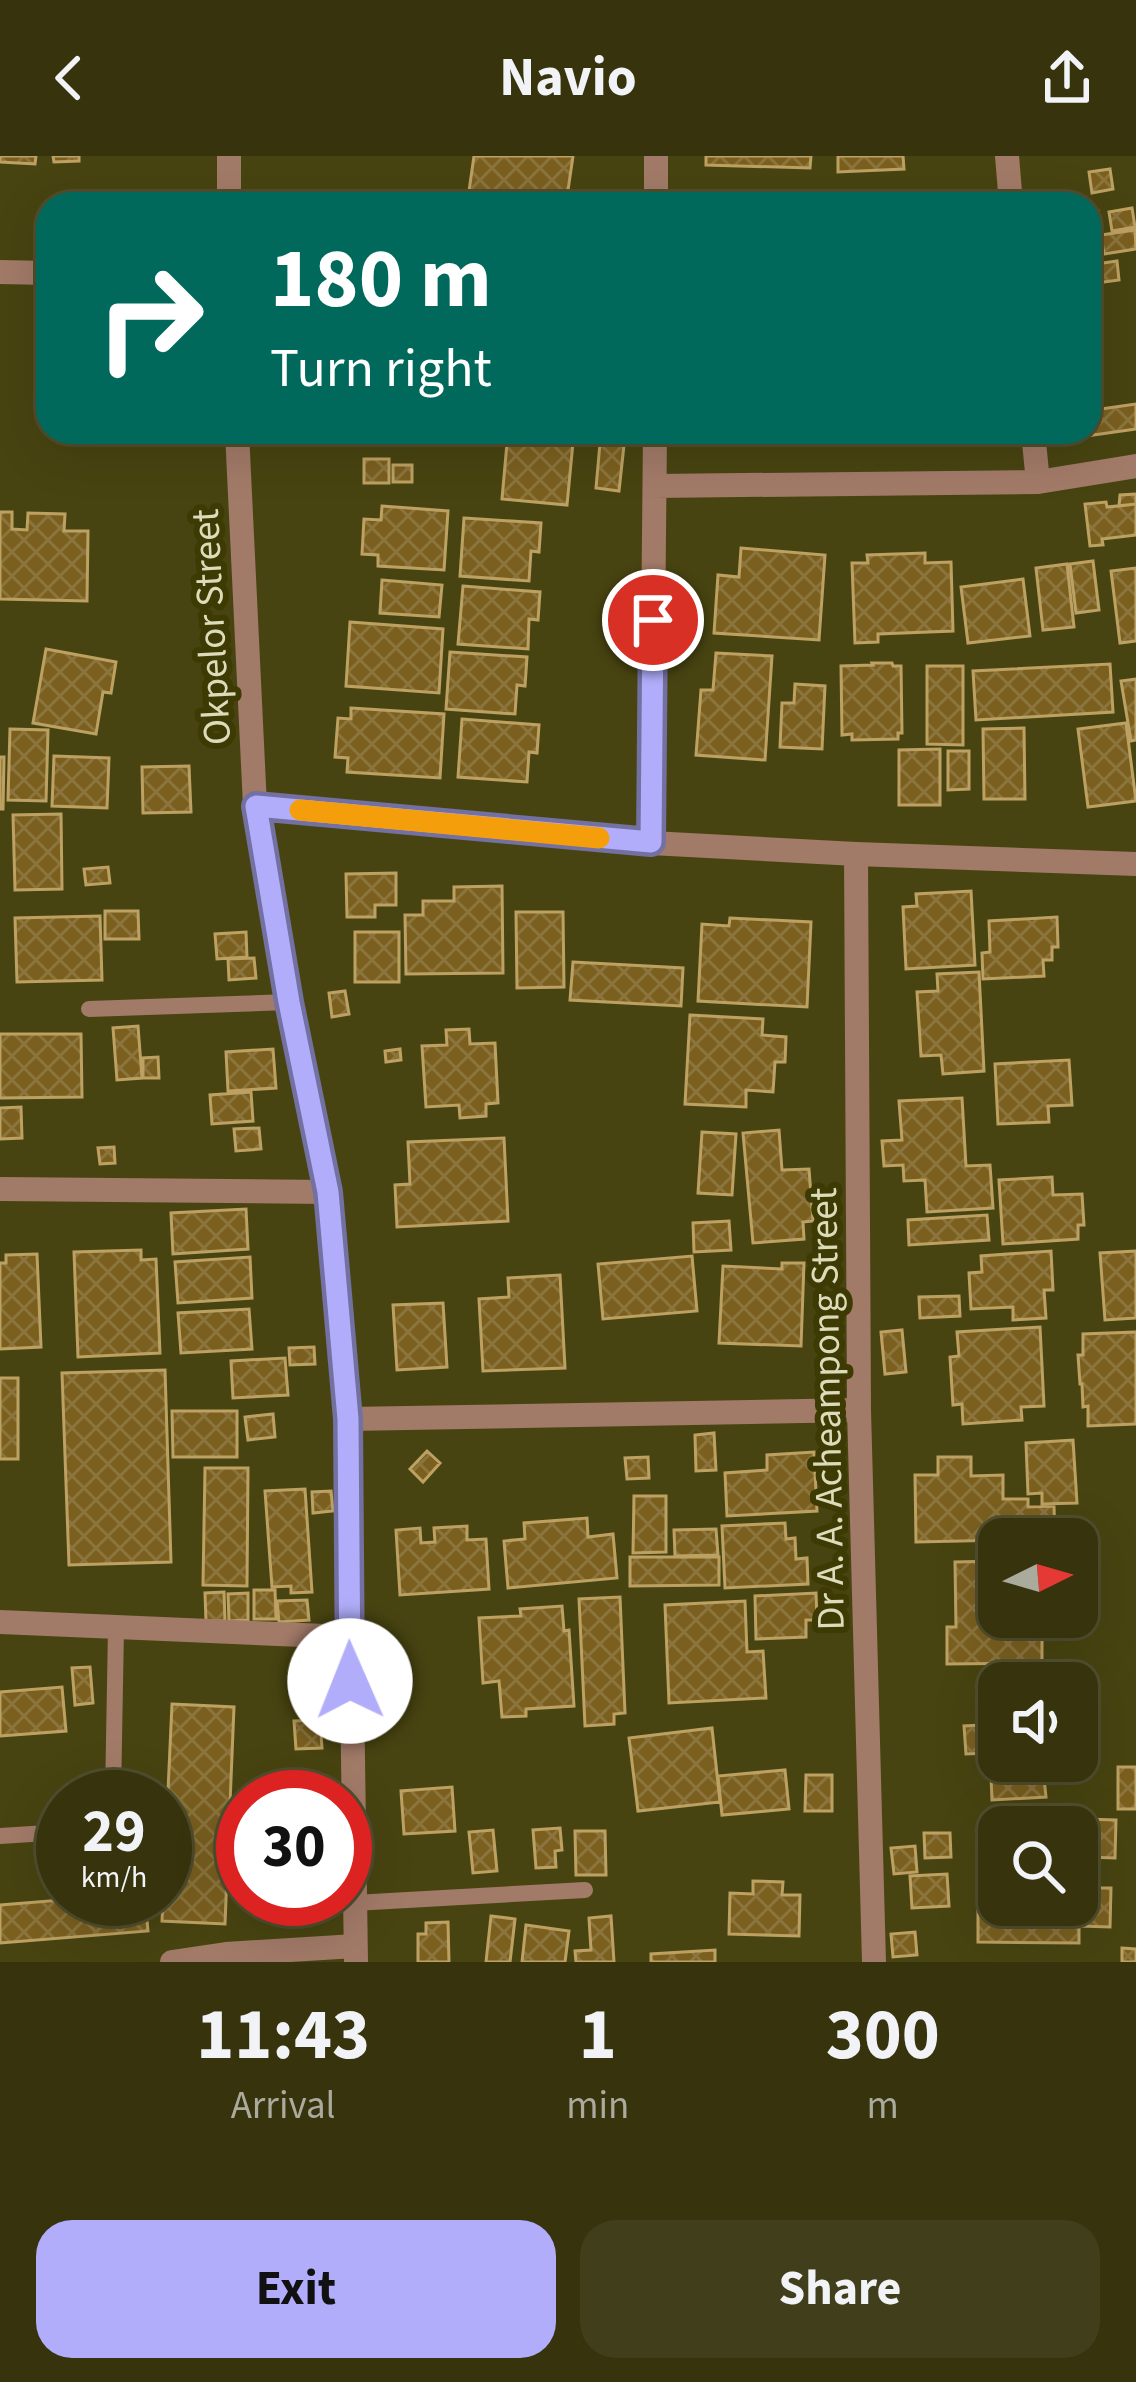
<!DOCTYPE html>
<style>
:root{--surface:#36330d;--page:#413f1b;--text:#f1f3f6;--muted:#aaaa9d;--line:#504e2e;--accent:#b1adfa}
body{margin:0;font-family:"Source Sans 3",sans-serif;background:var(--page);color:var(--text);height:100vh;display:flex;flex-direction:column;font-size:45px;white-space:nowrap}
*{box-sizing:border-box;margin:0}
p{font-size:39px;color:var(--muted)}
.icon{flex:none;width:66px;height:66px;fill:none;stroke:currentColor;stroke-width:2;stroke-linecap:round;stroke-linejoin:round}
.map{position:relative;height:1806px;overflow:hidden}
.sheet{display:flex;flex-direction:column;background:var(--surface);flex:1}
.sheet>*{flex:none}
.guide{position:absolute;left:36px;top:36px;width:1065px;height:252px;border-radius:36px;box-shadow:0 12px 48px #0002,0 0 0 3px var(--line);background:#00695c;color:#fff;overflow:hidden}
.needle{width:78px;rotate:85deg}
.buttons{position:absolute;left:978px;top:1362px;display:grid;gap:24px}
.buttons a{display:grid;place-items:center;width:120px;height:120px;border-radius:24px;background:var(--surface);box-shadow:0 12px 48px #0002,0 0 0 3px var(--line);font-size:60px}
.speed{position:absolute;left:36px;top:1614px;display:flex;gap:24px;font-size:60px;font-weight:700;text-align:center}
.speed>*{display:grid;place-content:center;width:156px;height:156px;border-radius:50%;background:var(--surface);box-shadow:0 12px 48px #0002,0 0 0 3px var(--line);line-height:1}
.speed small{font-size:30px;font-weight:400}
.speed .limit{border:18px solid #d22;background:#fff;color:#111}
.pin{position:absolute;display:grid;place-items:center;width:102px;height:102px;color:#fff;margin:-51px;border:6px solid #fff;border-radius:50%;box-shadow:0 3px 12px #0007}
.me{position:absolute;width:132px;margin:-66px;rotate:359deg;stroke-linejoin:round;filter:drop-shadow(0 0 9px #0008)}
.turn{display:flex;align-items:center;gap:42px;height:252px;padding:0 36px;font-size:54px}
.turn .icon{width:156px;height:156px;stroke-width:2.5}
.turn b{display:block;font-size:84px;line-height:102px}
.eta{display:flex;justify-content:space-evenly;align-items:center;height:204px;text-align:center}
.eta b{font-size:72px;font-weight:700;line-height:84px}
.cta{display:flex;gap:24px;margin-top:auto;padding:24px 36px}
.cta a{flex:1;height:138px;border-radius:36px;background:var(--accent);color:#111;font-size:48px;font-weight:700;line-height:138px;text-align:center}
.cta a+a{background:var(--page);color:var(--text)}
header{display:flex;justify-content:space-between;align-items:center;height:156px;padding:0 36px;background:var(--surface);font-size:54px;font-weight:700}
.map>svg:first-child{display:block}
.building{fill:url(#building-cross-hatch);stroke:#bda162;stroke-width:3}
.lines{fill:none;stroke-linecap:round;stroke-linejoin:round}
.service{stroke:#a27a68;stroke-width:16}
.minor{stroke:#a27a68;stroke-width:24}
.route-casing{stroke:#7370a2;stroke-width:30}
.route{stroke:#b1adfa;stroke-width:21}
.slow{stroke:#f59e0b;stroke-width:21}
.labels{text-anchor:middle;stroke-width:12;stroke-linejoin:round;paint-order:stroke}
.street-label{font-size:39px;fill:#dcdbba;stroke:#3d3a03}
</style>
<header><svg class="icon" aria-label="back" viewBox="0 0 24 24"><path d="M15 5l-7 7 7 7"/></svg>Navio<svg class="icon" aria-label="share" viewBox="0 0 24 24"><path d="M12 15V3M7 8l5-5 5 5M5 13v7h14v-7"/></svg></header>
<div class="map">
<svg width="1136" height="1806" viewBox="0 0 1136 1806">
<defs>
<pattern id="building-cross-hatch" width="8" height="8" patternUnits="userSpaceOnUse" patternTransform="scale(3)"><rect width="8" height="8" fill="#7a5f1f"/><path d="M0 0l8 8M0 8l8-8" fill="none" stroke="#8c753d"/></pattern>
</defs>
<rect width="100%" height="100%" fill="#484411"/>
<!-- building -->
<path class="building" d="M 0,0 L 36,0 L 35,8 L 0,6 Z
M 53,0 L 79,0 L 79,5 L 54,6 Z
M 474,0 L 573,0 L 566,48 L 469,35 Z
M 706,0 L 811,0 L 810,12 L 706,9 Z
M 838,0 L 903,0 L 904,13 L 838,16 Z
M 1110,13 L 1113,33 L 1092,37 L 1089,16 Z
M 1132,52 L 1135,71 L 1112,75 L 1109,56 Z
M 1098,55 L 1101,76 L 1089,77 L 1089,57 Z
M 1135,74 L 1136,93 L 1104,98 L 1101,79 Z
M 1097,82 L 1100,103 L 1089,105 L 1089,83 Z
M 1117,105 L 1119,124 L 1089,128 L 1089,109 Z
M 1099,235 L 1101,253 L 1136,248 L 1136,273 L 1072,282 L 1071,276 L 1089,276 L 1089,237 Z
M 508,276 L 574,276 L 567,349 L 502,343 Z
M 600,287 L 624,289 L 619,335 L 596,332 Z
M 364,303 L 389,303 L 389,327 L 364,327 Z
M 393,309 L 412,309 L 412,326 L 393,326 Z
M 1136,338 L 1136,348 L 1119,350 L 1120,339 Z
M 1106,346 L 1107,351 L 1136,348 L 1136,379 L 1102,383 L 1103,389 L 1090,390 L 1085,348 Z
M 382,350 L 448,355 L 444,414 L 378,410 L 378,399 L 362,398 L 364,363 L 381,364 Z
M 0,356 L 12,356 L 12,373 L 27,374 L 28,357 L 65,358 L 64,375 L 88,375 L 87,445 L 0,443 Z
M 464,362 L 541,367 L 539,396 L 531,395 L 529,425 L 460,420 Z
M 741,392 L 825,399 L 819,484 L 714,477 L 718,419 L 739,421 Z
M 925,397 L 925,407 L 951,406 L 953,475 L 878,478 L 878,486 L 855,487 L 852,407 L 868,407 L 867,399 Z
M 1093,405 L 1099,454 L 1076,457 L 1070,408 Z
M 1067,408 L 1074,471 L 1043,474 L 1036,412 Z
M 1136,412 L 1136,485 L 1120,487 L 1111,415 Z
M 1023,423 L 1030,480 L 968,487 L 961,431 Z
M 382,424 L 442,429 L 439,461 L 380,457 Z
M 463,430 L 540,436 L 538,464 L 529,463 L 528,493 L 458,488 Z
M 350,466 L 443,473 L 439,537 L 346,530 Z
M 46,493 L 116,506 L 111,537 L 103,536 L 96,578 L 33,567 Z
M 450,496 L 527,501 L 525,530 L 517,529 L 515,558 L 446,553 Z
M 716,497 L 772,500 L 765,604 L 696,599 L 701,534 L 713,534 Z
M 872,507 L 892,507 L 893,510 L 901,510 L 902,577 L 898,577 L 898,583 L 852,584 L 852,578 L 842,579 L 841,510 L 873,509 Z
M 1110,508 L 1113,556 L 976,564 L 973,515 Z
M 927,510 L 963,510 L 963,589 L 927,588 Z
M 1136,523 L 1136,584 L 1131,585 L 1121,525 Z
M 795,528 L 825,530 L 822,593 L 780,591 L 782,547 L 794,547 Z
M 351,552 L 444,558 L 440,622 L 347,616 L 348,602 L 335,601 L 338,562 L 351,563 Z
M 462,563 L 539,569 L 537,597 L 529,596 L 527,626 L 458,621 Z
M 1126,567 L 1136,645 L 1088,651 L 1078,573 Z
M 1024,572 L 1025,643 L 984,643 L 983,573 Z
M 10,573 L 48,574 L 46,645 L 8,644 Z
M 940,593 L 940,649 L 899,649 L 899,594 Z
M 948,595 L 969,595 L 969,633 L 948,634 Z
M 54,600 L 109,602 L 107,652 L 52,650 Z
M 0,601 L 4,601 L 3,653 L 0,653 Z
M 189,610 L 191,656 L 143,657 L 142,611 Z
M 61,658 L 62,733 L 15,734 L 13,659 Z
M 108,711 L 110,727 L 86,729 L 84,713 Z
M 396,717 L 396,749 L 375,749 L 375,761 L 347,761 L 346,718 Z
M 502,730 L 503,817 L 406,818 L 405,759 L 423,759 L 423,745 L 454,745 L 454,731 Z
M 971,735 L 975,809 L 906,813 L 903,751 L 917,750 L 916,738 Z
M 105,755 L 138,755 L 139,783 L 105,783 Z
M 516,756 L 563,756 L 564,831 L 517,832 Z
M 100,760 L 102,824 L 17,826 L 15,762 Z
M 1057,761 L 1058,791 L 1052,791 L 1052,804 L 1043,804 L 1044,820 L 983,823 L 982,797 L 990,796 L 989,765 Z
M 730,762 L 811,766 L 807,851 L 698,845 L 702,768 L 729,770 Z
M 246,776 L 247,801 L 217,803 L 215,778 Z
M 355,776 L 399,776 L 399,826 L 355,826 Z
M 254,802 L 256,822 L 229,824 L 228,803 Z
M 573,806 L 683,812 L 681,850 L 570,844 Z
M 979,816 L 984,915 L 943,918 L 941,899 L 921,900 L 917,836 L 938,835 L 937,818 Z
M 345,835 L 349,858 L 332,861 L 329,837 Z
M 690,859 L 763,863 L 762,879 L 786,881 L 785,906 L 775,906 L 773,936 L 746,934 L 746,951 L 685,948 Z
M 138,870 L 142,922 L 117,924 L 113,872 Z
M 469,873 L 470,888 L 495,887 L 498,947 L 486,948 L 486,960 L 460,962 L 459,949 L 426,951 L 422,890 L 447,889 L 446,874 Z
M 0,878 L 81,878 L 82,941 L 0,942 Z
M 273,893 L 276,932 L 228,935 L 226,896 Z
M 400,893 L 401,904 L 386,906 L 385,895 Z
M 158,901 L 159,922 L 143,922 L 143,902 Z
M 1069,904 L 1072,949 L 1048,950 L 1049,966 L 998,968 L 995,908 Z
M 251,936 L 253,965 L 212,968 L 210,939 Z
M 962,942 L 966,1010 L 990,1009 L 993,1052 L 927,1056 L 925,1024 L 904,1025 L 903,1009 L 884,1010 L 882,985 L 902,984 L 899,945 Z
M 21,951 L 22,982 L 0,983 L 0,952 Z
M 259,972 L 261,993 L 236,995 L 234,973 Z
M 779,974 L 782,1014 L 809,1013 L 813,1065 L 803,1066 L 804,1083 L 753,1087 L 743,977 Z
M 702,976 L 736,978 L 732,1039 L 698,1037 Z
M 504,982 L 508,1065 L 397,1071 L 395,1029 L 410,1028 L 408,986 Z
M 114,991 L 115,1007 L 100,1008 L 98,992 Z
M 1052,1021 L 1053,1039 L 1082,1038 L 1084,1069 L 1078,1069 L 1078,1083 L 1003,1088 L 999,1024 Z
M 246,1053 L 248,1093 L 173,1098 L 171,1057 Z
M 987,1059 L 989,1084 L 909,1089 L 908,1064 Z
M 729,1065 L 731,1094 L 694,1096 L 693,1067 Z
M 141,1094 L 141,1104 L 156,1103 L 160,1197 L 78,1201 L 74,1096 Z
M 1051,1095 L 1053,1134 L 1044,1134 L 1046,1162 L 1013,1164 L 1013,1151 L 971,1153 L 969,1117 L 982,1116 L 981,1100 Z
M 1136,1095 L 1136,1162 L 1105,1164 L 1100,1097 Z
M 37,1098 L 41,1191 L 0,1193 L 0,1107 L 6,1107 L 6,1099 Z
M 692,1100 L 697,1155 L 603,1163 L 598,1108 Z
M 250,1101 L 252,1142 L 178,1147 L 175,1106 Z
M 782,1107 L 804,1107 L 801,1190 L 719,1187 L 723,1110 L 782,1113 Z
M 560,1119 L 565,1212 L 483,1215 L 479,1143 L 509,1141 L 508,1122 Z
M 959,1140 L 960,1160 L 920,1162 L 919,1141 Z
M 443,1147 L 447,1211 L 397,1214 L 393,1149 Z
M 249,1153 L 252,1193 L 181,1197 L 178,1157 Z
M 1040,1171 L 1044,1250 L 1021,1251 L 1022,1264 L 963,1268 L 962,1248 L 953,1249 L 950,1201 L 959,1200 L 957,1176 Z
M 902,1174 L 906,1216 L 885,1218 L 881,1176 Z
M 1136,1176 L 1136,1268 L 1088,1270 L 1088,1250 L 1083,1251 L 1082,1228 L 1080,1228 L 1078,1199 L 1083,1199 L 1083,1178 Z
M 314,1191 L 315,1208 L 290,1209 L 289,1192 Z
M 285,1202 L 288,1239 L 233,1242 L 231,1205 Z
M 165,1214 L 171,1406 L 69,1409 L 62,1217 Z
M 0,1222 L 18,1222 L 18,1303 L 0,1303 Z
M 172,1255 L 237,1255 L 237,1301 L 173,1301 Z
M 273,1258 L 275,1281 L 248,1284 L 245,1261 Z
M 714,1277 L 716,1314 L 696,1315 L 695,1279 Z
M 1073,1284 L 1077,1347 L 1042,1348 L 1042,1337 L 1028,1338 L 1026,1287 Z
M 427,1295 L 440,1307 L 423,1326 L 410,1313 Z
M 814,1296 L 817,1355 L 727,1360 L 725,1317 L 767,1314 L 767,1299 Z
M 648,1301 L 649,1322 L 627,1323 L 625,1302 Z
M 938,1301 L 971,1301 L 971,1320 L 1003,1319 L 1003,1343 L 1028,1343 L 1028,1351 L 1054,1350 L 1055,1383 L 916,1386 L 915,1319 L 938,1319 Z
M 205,1312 L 248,1312 L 247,1430 L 203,1429 Z
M 305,1333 L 312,1436 L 291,1437 L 291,1430 L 272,1431 L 265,1335 Z
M 331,1335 L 333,1355 L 313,1357 L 312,1336 Z
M 634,1340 L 666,1340 L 666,1396 L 633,1397 Z
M 587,1362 L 588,1381 L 613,1378 L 617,1422 L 508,1432 L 504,1385 L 525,1383 L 524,1367 Z
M 785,1367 L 786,1383 L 795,1382 L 796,1403 L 807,1402 L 808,1428 L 725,1432 L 722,1370 Z
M 467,1370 L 467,1384 L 486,1383 L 489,1433 L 400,1439 L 396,1374 L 420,1372 L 421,1387 L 435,1386 L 434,1372 Z
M 716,1373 L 718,1399 L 675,1400 L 674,1374 Z
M 630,1401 L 719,1401 L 719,1429 L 630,1430 Z
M 999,1405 L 999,1461 L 1057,1461 L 1057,1473 L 1042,1473 L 1042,1507 L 947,1508 L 947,1471 L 956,1471 L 955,1406 Z
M 254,1434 L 275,1434 L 276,1463 L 254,1463 Z
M 224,1436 L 225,1465 L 206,1465 L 205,1437 Z
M 248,1437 L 248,1464 L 229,1465 L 228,1438 Z
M 816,1437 L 817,1464 L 806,1464 L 806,1481 L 756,1483 L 755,1440 Z
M 620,1441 L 625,1557 L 614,1558 L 614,1568 L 585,1570 L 579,1443 Z
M 307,1444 L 309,1464 L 279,1466 L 277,1445 Z
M 745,1445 L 747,1496 L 763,1495 L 766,1542 L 669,1547 L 665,1449 Z
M 562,1450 L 564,1475 L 569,1474 L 574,1550 L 526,1553 L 526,1560 L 502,1561 L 499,1525 L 483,1527 L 479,1462 L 521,1460 L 520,1453 Z
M 90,1511 L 93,1547 L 75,1549 L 72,1512 Z
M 62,1531 L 66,1575 L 0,1580 L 0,1536 Z
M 172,1548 L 234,1551 L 225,1768 L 162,1765 Z
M 320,1564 L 322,1592 L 296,1593 L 294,1565 Z
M 999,1568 L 999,1605 L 1060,1605 L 1061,1621 L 1044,1622 L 1046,1641 L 992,1644 L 990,1597 L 966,1598 L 964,1570 Z
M 712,1572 L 720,1646 L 638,1655 L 629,1582 Z
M 1118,1611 L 1136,1611 L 1136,1653 L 1118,1653 Z
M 785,1614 L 789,1653 L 722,1659 L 718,1620 Z
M 277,1618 L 299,1618 L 299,1638 L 318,1638 L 318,1641 L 277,1641 Z
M 806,1619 L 832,1619 L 832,1655 L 805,1655 Z
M 452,1631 L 455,1675 L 404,1678 L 401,1635 Z
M 982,1660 L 1116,1664 L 1115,1702 L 1085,1701 L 1084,1720 L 1077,1719 L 1077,1671 L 999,1671 L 999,1717 L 980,1716 Z
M 560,1672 L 562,1694 L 555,1695 L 556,1711 L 536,1712 L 533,1674 Z
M 493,1674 L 497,1715 L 473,1717 L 469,1676 Z
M 575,1675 L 605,1675 L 606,1719 L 576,1719 Z
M 924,1677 L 950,1677 L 951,1701 L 925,1702 Z
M 915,1690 L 917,1716 L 894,1718 L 891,1692 Z
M 947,1718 L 949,1750 L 912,1752 L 910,1720 Z
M 753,1725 L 783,1726 L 782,1739 L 800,1739 L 799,1780 L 729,1778 L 730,1737 L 753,1738 Z
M 978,1730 L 999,1731 L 999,1749 L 1077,1749 L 1077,1732 L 1111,1732 L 1110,1771 L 1079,1770 L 1079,1787 L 978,1786 Z
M 74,1743 L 145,1743 L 148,1775 L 0,1787 L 0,1749 Z
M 491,1760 L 515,1763 L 510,1806 L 486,1806 Z
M 611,1760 L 614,1806 L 576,1806 L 575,1795 L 591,1794 L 589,1762 Z
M 448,1766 L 449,1806 L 418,1806 L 418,1778 L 426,1778 L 426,1767 Z
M 526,1769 L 569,1775 L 565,1806 L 522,1806 Z
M 915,1776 L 917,1799 L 893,1801 L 891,1778 Z
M 1122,1792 L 1136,1793 L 1136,1806 L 1122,1806 Z
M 715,1794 L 715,1806 L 651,1806 L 651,1798 Z"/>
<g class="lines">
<!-- service -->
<path class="service" d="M 89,853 L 289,846
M 113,1641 L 116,1472
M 0,1680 L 63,1676
M 354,1747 L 585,1734"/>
<!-- minor -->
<path class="minor" d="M 1007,0 L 1011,48
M 229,48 L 229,0
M 656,48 L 656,0
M 0,116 L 48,117
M 237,276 L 255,650 L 289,846 L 328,1036 L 340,1156 L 348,1263 L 356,1806
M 1033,276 L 1038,326
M 655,330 L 1038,326 L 1136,310
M 255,650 L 651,687 L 856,698 L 1136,708
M 651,687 L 655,276
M 856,698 L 859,1254 L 874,1806
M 0,1033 L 328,1036
M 348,1263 L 859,1254
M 0,1466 L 349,1481
M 172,1806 L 226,1798 L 355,1790"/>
</g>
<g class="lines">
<!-- route casing -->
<g class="route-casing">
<path id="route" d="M 350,1525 L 348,1263 L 328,1036 L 289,846 L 256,650 L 651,686 L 653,464"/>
</g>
<!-- route -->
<use href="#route" class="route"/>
<!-- slow -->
<path class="slow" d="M 300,654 L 599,682"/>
</g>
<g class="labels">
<!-- street labels -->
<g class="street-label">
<text transform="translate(210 471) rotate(-93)" y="14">Okpelor Street</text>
<text transform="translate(826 1253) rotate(-91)" y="14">Dr A. A. Acheampong Street</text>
</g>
</g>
</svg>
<div class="buttons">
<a><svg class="needle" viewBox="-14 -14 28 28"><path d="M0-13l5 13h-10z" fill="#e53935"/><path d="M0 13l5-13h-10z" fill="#aaaa9d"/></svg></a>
<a><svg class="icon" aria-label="sound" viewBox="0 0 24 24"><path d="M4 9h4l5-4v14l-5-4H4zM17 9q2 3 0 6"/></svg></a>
<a><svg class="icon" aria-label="search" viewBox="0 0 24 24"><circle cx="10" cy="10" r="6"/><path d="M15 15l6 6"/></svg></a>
</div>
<div class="speed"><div>29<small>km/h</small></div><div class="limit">30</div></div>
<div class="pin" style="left:653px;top:464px;background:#d93025"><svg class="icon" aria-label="arrive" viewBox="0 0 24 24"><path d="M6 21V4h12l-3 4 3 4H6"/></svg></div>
<svg class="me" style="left:350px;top:1525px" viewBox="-20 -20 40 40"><circle r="19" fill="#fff"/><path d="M0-13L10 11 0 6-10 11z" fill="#b1adfa"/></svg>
<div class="guide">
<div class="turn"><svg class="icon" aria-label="right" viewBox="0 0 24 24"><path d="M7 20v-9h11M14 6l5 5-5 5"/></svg><div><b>180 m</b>Turn right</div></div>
</div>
</div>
<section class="sheet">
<div class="eta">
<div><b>11:43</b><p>Arrival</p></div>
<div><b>1</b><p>min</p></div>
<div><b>300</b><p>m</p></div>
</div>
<div class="cta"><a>Exit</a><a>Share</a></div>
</section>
